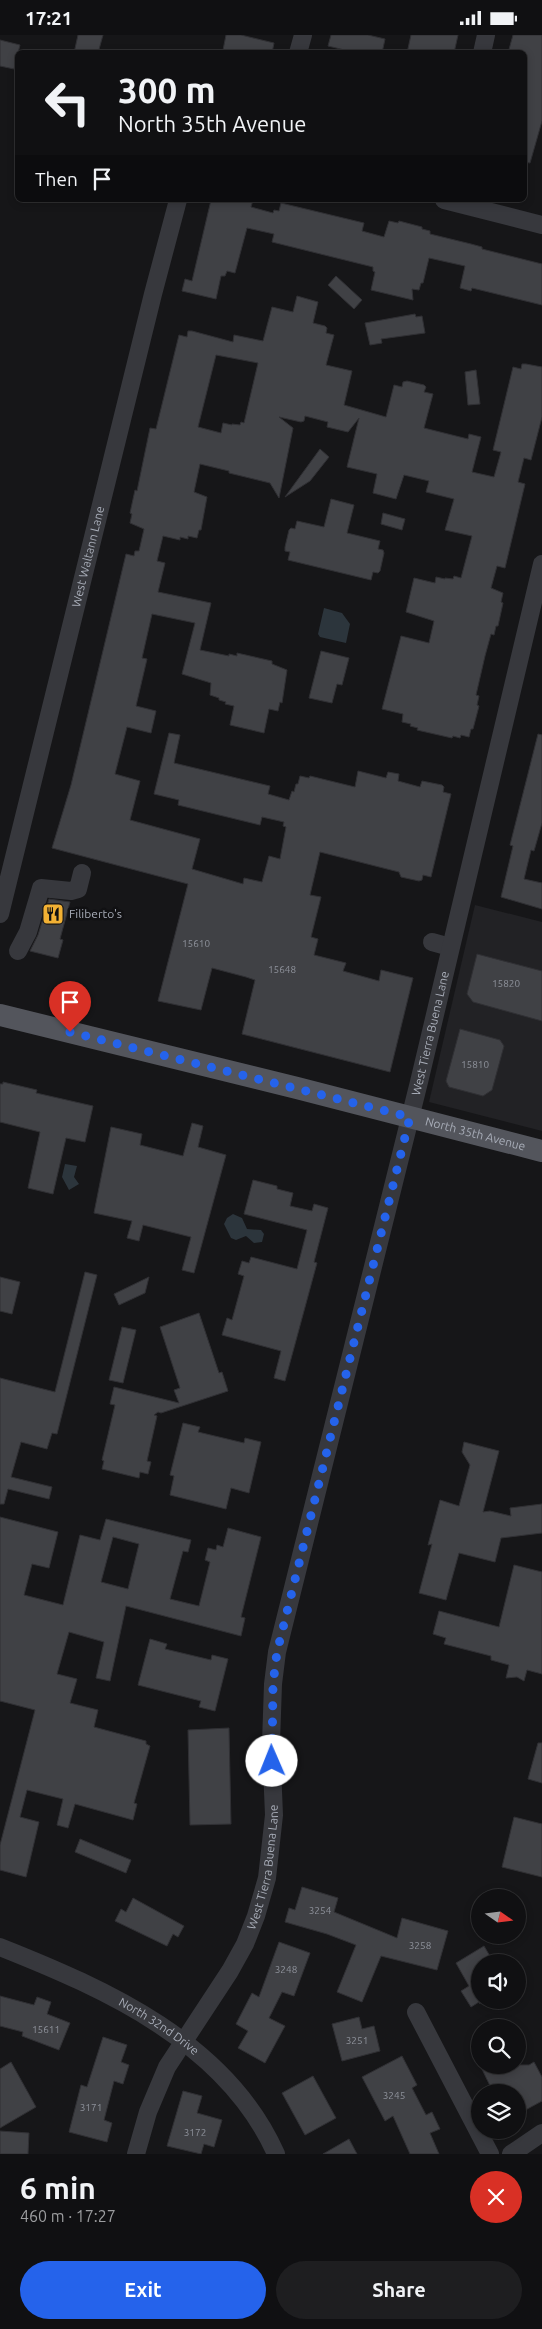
<!DOCTYPE html>
<meta charset="utf-8">
<style>
:root{--surface:#101012;--page:#1e1e20;--text:#f1f3f6;--muted:#9c9d9f;--line:#303032;--accent:#2563eb}
body{margin:0;font-family:Ubuntu,sans-serif;background:var(--page);color:var(--text);height:100vh;display:flex;flex-direction:column;font-size:19px;white-space:nowrap}
*{box-sizing:border-box;margin:0}
p{font-size:16px;color:var(--muted)}
.icon{flex:none;width:28px;height:28px;fill:none;stroke:currentColor;stroke-width:2;stroke-linecap:round;stroke-linejoin:round}
.map{position:relative;height:2119px;overflow:hidden}
.sheet{display:flex;flex-direction:column;background:var(--surface);flex:1}
.sheet>*{flex:none}
.banner{position:absolute;left:15px;top:15px;width:512px;height:152px;border-radius:8px;box-shadow:0 2px 8px #0003,0 0 0 1px var(--line);background:#101012;color:var(--text);overflow:hidden}
.needle{width:32px;rotate:104deg}
.controls{position:absolute;left:471px;top:1854px;display:grid;gap:10px}
.controls a{display:grid;place-items:center;width:55px;height:55px;border-radius:50%;background:var(--surface);box-shadow:0 2px 8px #0003,0 0 0 1px var(--line);font-size:25px}
.pin{position:absolute;display:grid;place-items:center;width:42px;height:42px;color:#fff;margin:-51px -21px;border-radius:50% 50% 50% 0;rotate:-45deg;box-shadow:0 0 5px #0007}
.pin .icon{rotate:45deg}
.me{position:absolute;width:55px;margin:-28px;rotate:359deg;stroke-linejoin:round;filter:drop-shadow(0 0 4px #0008)}
.turn{display:flex;align-items:center;gap:18px;height:105px;padding:0 20px;font-size:22px}
.turn .icon{width:65px;height:65px;stroke-width:2.5}
.turn b{display:block;font-size:35px;line-height:42px}
.then{display:flex;align-items:center;height:48px;padding:0 20px;background:#0003;gap:10px;font-size:19px}
.round{display:grid;place-items:center;flex:none;width:52px;height:52px;border-radius:26px;background:var(--page)}
.summary{display:flex;align-items:center;justify-content:space-between;height:85px;padding:0 20px}
h1{font-size:30px;font-weight:700;line-height:38px}
.action{display:flex;gap:10px;margin-top:auto;padding:10px 20px}
.action a{flex:1;height:58px;border-radius:30px;background:var(--accent);color:#fff;font-size:20px;font-weight:700;line-height:58px;text-align:center}
.action a+a{background:var(--page);color:var(--text)}
.status{display:flex;justify-content:space-between;align-items:center;height:35px;padding:0 25px;background:var(--surface);direction:ltr}
.status svg{height:14px;fill:currentColor}
.map>svg:first-child{display:block}
.built{fill:#222225}
.water{fill:#2c353c}
.building{fill:#404145;stroke:#303034;fill-rule:evenodd}
.lines{fill:none;stroke-linecap:round;stroke-linejoin:round}
.minor{stroke:#37383d;stroke-width:18}
.major{stroke:#53555c;stroke-width:22}
.route{stroke:#2563eb;stroke-width:9;stroke-dasharray:0 16.2}
.labels{text-anchor:middle;stroke-width:5;stroke-linejoin:round;paint-order:stroke}
.number-label{font-size:10px;fill:#8e929b}
.street-label{font-size:12px;fill:#a8adb8;stroke:#111113}
.poi-label{font-size:12px;fill:#a8adb8;stroke:#111113;text-anchor:start}
</style>
<div class="status"><b>17:21</b><svg viewBox="0 0 49 12"><path d="M0 12V9h3v3zM5 12V6h3v6zM10 12V3h3v9zM15 12V0h3v12zM26 1h20v11H26zM47 4h2v5h-2z"/></svg></div>
<div class="map">
<svg width="542" height="2119" viewBox="0 0 542 2119">
<rect width="100%" height="100%" fill="#161618"/>
<!-- built -->
<path class="built" d="M 475,870 L 542,887 L 542,1096 L 429,1067 Z"/>
<!-- water -->
<path class="water" d="M 324,573 L 342,578 L 350,589 L 346,608 L 320,602 L 318,599 Z
M 65,1129 L 77,1131 L 74,1142 L 79,1149 L 69,1155 L 62,1142 Z
M 233,1179 L 242,1183 L 247,1194 L 261,1195 L 264,1199 L 262,1207 L 254,1208 L 246,1201 L 236,1205 L 231,1203 L 224,1189 L 227,1183 Z"/>
<!-- building -->
<path class="building" d="M 78,0 L 103,0 L 98,18 L 74,18 Z
M 226,0 L 241,0 L 274,8 L 272,18 L 233,18 L 223,15 Z
M 331,0 L 368,0 L 385,4 L 382,18 L 357,18 L 328,11 Z
M 411,0 L 458,0 L 454,18 L 407,18 Z
M 513,0 L 542,0 L 542,86 L 530,128 L 525,127 L 525,18 L 508,18 Z
M 0,5 L 20,10 L 14,34 L 0,31 Z
M 211,165 L 253,165 L 251,172 L 273,178 L 274,175 L 279,176 L 281,168 L 364,188 L 362,196 L 384,202 L 389,186 L 398,188 L 399,186 L 422,192 L 422,194 L 430,196 L 430,199 L 471,209 L 482,212 L 482,214 L 542,229 L 542,270 L 472,253 L 471,256 L 460,253 L 465,231 L 429,223 L 423,248 L 421,248 L 419,255 L 412,254 L 413,265 L 371,255 L 375,237 L 373,236 L 373,232 L 272,207 L 274,199 L 247,193 L 235,238 L 227,236 L 225,241 L 221,241 L 216,264 L 182,256 L 185,244 L 192,246 Z
M 336,241 L 362,265 L 354,274 L 328,250 Z
M 297,261 L 318,267 L 313,288 L 325,291 L 327,293 L 326,298 L 334,300 L 326,330 L 352,336 L 344,370 L 386,382 L 394,350 L 402,352 L 403,347 L 407,346 L 424,350 L 426,352 L 424,357 L 433,359 L 424,393 L 468,404 L 469,399 L 481,402 L 472,437 L 494,442 L 501,417 L 493,415 L 513,332 L 521,334 L 522,329 L 526,329 L 542,332 L 542,382 L 531,425 L 524,423 L 518,447 L 525,449 L 505,533 L 497,531 L 491,553 L 503,558 L 501,567 L 503,568 L 498,591 L 496,591 L 494,600 L 491,599 L 485,621 L 476,660 L 479,661 L 477,670 L 479,671 L 473,694 L 471,694 L 469,702 L 461,700 L 460,703 L 453,701 L 452,703 L 417,695 L 418,693 L 410,691 L 411,689 L 402,687 L 403,679 L 382,674 L 401,601 L 429,608 L 434,586 L 406,577 L 414,543 L 435,548 L 436,542 L 445,544 L 445,543 L 453,544 L 454,541 L 461,543 L 472,501 L 445,495 L 454,464 L 426,457 L 429,446 L 404,440 L 396,464 L 373,458 L 377,439 L 347,432 L 359,383 L 348,397 L 327,392 L 328,387 L 305,381 L 304,386 L 301,387 L 279,382 L 293,393 L 279,463 L 270,448 L 229,438 L 229,436 L 200,429 L 194,457 L 207,462 L 201,495 L 199,495 L 197,503 L 188,501 L 188,504 L 180,502 L 180,505 L 163,501 L 157,526 L 165,528 L 158,557 L 211,568 L 200,615 L 229,621 L 229,619 L 237,621 L 237,618 L 272,626 L 272,629 L 287,635 L 282,668 L 280,667 L 278,676 L 269,674 L 264,698 L 230,690 L 234,671 L 225,669 L 226,667 L 219,665 L 219,663 L 210,660 L 211,648 L 182,639 L 195,588 L 152,579 L 142,623 L 147,624 L 136,671 L 156,676 L 151,698 L 127,692 L 115,739 L 140,746 L 130,785 L 200,804 L 192,834 L 243,849 L 244,843 L 262,847 L 269,821 L 280,824 L 286,792 L 283,791 L 284,787 L 262,782 L 260,790 L 178,770 L 179,765 L 154,759 L 169,698 L 180,700 L 174,728 L 270,751 L 268,759 L 289,765 L 292,756 L 294,757 L 296,749 L 298,749 L 300,741 L 309,743 L 310,741 L 355,752 L 358,736 L 386,743 L 388,737 L 399,739 L 398,746 L 420,752 L 422,746 L 442,750 L 444,752 L 443,757 L 451,759 L 431,842 L 423,840 L 422,845 L 419,846 L 401,842 L 399,837 L 320,817 L 310,860 L 321,862 L 311,902 L 318,904 L 314,920 L 346,928 L 343,936 L 379,946 L 381,935 L 413,943 L 390,1037 L 242,999 L 255,945 L 246,942 L 212,933 L 201,975 L 158,966 L 188,849 L 52,813 L 71,750 L 126,519 L 134,521 L 135,516 L 139,516 L 144,494 L 130,488 L 132,479 L 130,478 L 135,455 L 137,456 L 150,393 L 156,394 L 179,300 L 187,302 L 188,296 L 192,296 L 233,307 L 234,300 L 263,306 L 272,272 L 293,277 ZM 216,320 L 258,328 L 244,388 L 241,387 L 240,390 L 232,389 L 232,390 L 223,388 L 221,398 L 198,392 Z
M 415,279 L 416,282 L 422,281 L 425,298 L 381,304 L 382,308 L 370,310 L 365,288 Z
M 476,335 L 480,369 L 468,370 L 465,337 Z
M 320,414 L 329,422 L 310,446 L 285,462 Z
M 331,464 L 354,470 L 347,498 L 380,506 L 378,514 L 383,515 L 384,518 L 380,536 L 378,538 L 373,537 L 371,545 L 288,525 L 290,517 L 285,516 L 285,512 L 289,495 L 291,493 L 295,494 L 297,486 L 324,492 Z
M 383,478 L 405,484 L 402,495 L 381,489 Z
M 321,616 L 349,623 L 342,650 L 337,649 L 332,668 L 309,663 Z
M 538,699 L 542,700 L 542,788 L 534,816 L 531,815 L 524,844 L 542,848 L 542,874 L 501,862 L 513,811 L 510,810 Z
M 49,864 L 70,867 L 60,904 L 63,905 L 58,923 L 30,916 L 38,900 Z
M 477,919 L 542,936 L 542,986 L 473,967 L 467,959 Z
M 460,994 L 500,1005 L 504,1011 L 492,1055 L 483,1061 L 449,1052 L 446,1046 Z
M 3,1047 L 37,1055 L 36,1058 L 93,1071 L 85,1107 L 66,1103 L 53,1159 L 28,1153 L 40,1097 L 0,1087 L 0,1049 L 3,1049 Z
M 192,1088 L 203,1091 L 198,1112 L 226,1120 L 194,1238 L 182,1235 L 191,1202 L 143,1190 L 139,1206 L 127,1203 L 132,1186 L 94,1178 L 111,1092 L 142,1099 L 140,1110 L 183,1121 Z
M 253,1145 L 277,1151 L 277,1154 L 293,1158 L 290,1171 L 312,1176 L 314,1169 L 328,1173 L 314,1227 L 317,1228 L 285,1346 L 274,1343 L 281,1316 L 222,1300 L 227,1283 L 232,1285 L 244,1241 L 238,1239 L 242,1226 L 249,1228 L 251,1222 L 297,1234 L 307,1195 L 244,1179 Z
M 85,1237 L 97,1240 L 57,1399 L 52,1398 L 47,1414 L 21,1407 L 11,1442 L 52,1452 L 49,1464 L 8,1454 L 4,1469 L 0,1469 L 0,1343 L 55,1357 Z
M 0,1242 L 20,1247 L 12,1279 L 0,1276 Z
M 149,1242 L 145,1258 L 119,1270 L 114,1259 Z
M 199,1278 L 219,1338 L 222,1337 L 228,1356 L 161,1378 L 158,1377 L 154,1380 L 157,1381 L 147,1426 L 151,1427 L 148,1439 L 140,1437 L 139,1443 L 102,1434 L 104,1426 L 102,1425 L 115,1370 L 110,1369 L 114,1352 L 179,1368 L 174,1355 L 180,1353 L 160,1292 Z
M 122,1292 L 136,1295 L 123,1348 L 109,1345 Z
M 183,1388 L 200,1392 L 198,1397 L 244,1408 L 245,1403 L 261,1407 L 249,1458 L 231,1453 L 226,1474 L 170,1460 L 174,1441 L 170,1440 Z
M 464,1407 L 499,1416 L 483,1477 L 490,1476 L 511,1481 L 510,1473 L 542,1469 L 542,1498 L 501,1503 L 495,1527 L 459,1518 L 446,1565 L 419,1558 L 432,1509 L 428,1510 L 440,1465 L 459,1471 L 470,1430 L 462,1417 Z
M 0,1482 L 58,1497 L 49,1533 L 32,1529 L 24,1560 L 63,1570 L 80,1500 L 100,1505 L 106,1484 L 191,1505 L 188,1517 L 183,1516 L 170,1564 L 199,1571 L 210,1527 L 205,1525 L 208,1513 L 216,1515 L 217,1510 L 223,1512 L 228,1493 L 261,1502 L 241,1582 L 245,1583 L 241,1601 L 126,1571 L 110,1646 L 96,1643 L 104,1607 L 69,1597 L 57,1639 L 77,1644 L 70,1668 L 98,1675 L 94,1692 L 146,1706 L 146,1709 L 150,1711 L 134,1768 L 137,1769 L 133,1785 L 75,1769 L 68,1793 L 57,1790 L 63,1764 L 27,1755 L 20,1782 L 39,1787 L 26,1842 L 0,1835 L 0,1810 L 35,1675 L 0,1666 ZM 113,1502 L 139,1509 L 128,1554 L 101,1547 Z
M 514,1530 L 542,1537 L 542,1639 L 527,1635 L 524,1646 L 517,1642 L 506,1643 L 509,1630 L 491,1625 L 491,1621 L 444,1609 L 446,1603 L 433,1599 L 439,1576 L 499,1592 Z
M 150,1604 L 167,1609 L 165,1614 L 211,1625 L 212,1620 L 228,1624 L 215,1676 L 199,1672 L 201,1666 L 138,1650 Z
M 229,1693 L 231,1789 L 190,1790 L 188,1695 Z
M 538,1708 L 542,1708 L 542,1748 L 528,1744 Z
M 514,1782 L 542,1789 L 542,1842 L 502,1832 Z
M 80,1804 L 131,1825 L 126,1838 L 75,1817 Z
M 302,1852 L 338,1863 L 334,1877 L 397,1903 L 402,1883 L 448,1896 L 437,1935 L 381,1921 L 362,1967 L 337,1957 L 356,1910 L 327,1899 L 285,1887 L 289,1873 L 295,1875 Z
M 133,1863 L 184,1891 L 178,1902 L 173,1899 L 167,1911 L 115,1886 L 121,1874 L 126,1877 Z
M 279,1907 L 310,1918 L 294,1961 L 282,1957 L 269,1983 L 285,1991 L 265,2028 L 238,2013 L 248,1996 L 236,1989 L 252,1958 L 259,1962 Z
M 484,1911 L 494,1928 L 480,1928 L 480,1969 L 479,1967 L 471,1972 L 461,1956 L 469,1951 L 456,1928 Z
M 0,1961 L 34,1970 L 37,1962 L 51,1967 L 47,1979 L 70,1988 L 59,2015 L 22,2001 L 23,1997 L 0,1991 Z
M 359,1982 L 362,1994 L 374,1991 L 380,2016 L 342,2026 L 332,1989 Z
M 103,2002 L 127,2010 L 121,2027 L 129,2030 L 123,2049 L 114,2046 L 104,2085 L 112,2088 L 107,2107 L 69,2097 L 81,2050 L 87,2052 Z
M 402,2021 L 417,2050 L 412,2053 L 426,2080 L 432,2077 L 440,2094 L 430,2098 L 439,2119 L 410,2119 L 393,2081 L 385,2086 L 362,2042 Z
M 11,2027 L 36,2072 L 0,2093 L 0,2034 Z
M 534,2027 L 542,2042 L 542,2066 L 518,2079 L 518,2058 L 504,2058 L 501,2053 L 493,2057 L 480,2030 L 529,2030 Z
M 313,2041 L 336,2083 L 305,2100 L 282,2058 Z
M 183,2056 L 202,2061 L 197,2078 L 222,2085 L 214,2112 L 204,2109 L 201,2119 L 167,2111 Z
M 0,2096 L 29,2098 L 28,2119 L 0,2119 Z
M 349,2104 L 357,2119 L 323,2119 Z"/>
<g class="lines">
<!-- minor -->
<g class="minor">
<path d="M 298,18 L 303,0"/>
<path d="M 482,18 L 486,0"/>
<path d="M 444,165 L 542,190"/>
<path id="s1" d="M 0,879 L 153,259 L 178,165"/>
<path d="M 432,907 L 450,912"/>
<path d="M 18,916 L 28,897 L 41,853 L 71,856 L 78,854 L 82,838"/>
<path id="s2" d="M 0,1912 C 106,1954 227,2008 276,2119"/>
<path d="M 416,1977 L 490,2119"/>
<path id="s3" d="M 136,2119 L 148,2077 L 167,2032 L 230,1936 L 245,1909 L 256,1881 L 267,1843 L 274,1780 L 271,1708 L 273,1649 L 277,1617 L 419,1047 L 542,529"/>
<path d="M 511,2119 L 542,2098"/>
</g>
<!-- major -->
<path class="major" id="s4" d="M 0,980 L 297,1053 L 542,1116"/>
</g>
<g class="lines">
<!-- route -->
<path class="route" d="M 70,997 L 410,1082 L 277,1617 L 273,1649 L 272,1726"/>
</g>
<!-- icons -->
<defs>
<g id="restaurant-square" transform="scale(1.125)"><rect x="-9" y="-9" width="18" height="18" rx="4" fill="#f2b134" stroke="#111113"/><path d="M-5-6h1v4h1v-4h1v4h1v-4h1v5L-1.5 .5V6h-2V.5L-5-1ZM5-6V6H3V1.5H1.5Q1.5-4 5-6Z" fill="#111"/></g>
</defs>
<g fill-rule="evenodd">
<use href="#restaurant-square" x="53" y="879"/>
</g>
<g class="labels">
<!-- number labels -->
<g class="number-label">
<text x="196" y="912">15610</text>
<text x="282" y="938">15648</text>
<text x="506" y="952">15820</text>
<text x="475" y="1033">15810</text>
<text x="320" y="1879">3254</text>
<text x="420" y="1914">3258</text>
<text x="286" y="1938">3248</text>
<text x="46" y="1998">15611</text>
<text x="357" y="2009">3251</text>
<text x="394" y="2064">3245</text>
<text x="91" y="2076">3171</text>
<text x="195" y="2101">3172</text>
</g>
<!-- street labels -->
<g class="street-label">
<text dy="4" stroke="none"><textPath href="#s1" startOffset="368">West Waltann Lane</textPath></text>
<text dy="4" stroke="none"><textPath href="#s3" startOffset="1172">West Tierra Buena Lane</textPath></text>
<text dy="4" stroke="none"><textPath href="#s4" startOffset="490">North 35th Avenue</textPath></text>
<text dy="4" stroke="none"><textPath href="#s3" startOffset="318">West Tierra Buena Lane</textPath></text>
<text dy="4" stroke="none"><textPath href="#s2" startOffset="178">North 32nd Drive</textPath></text>
</g>
<!-- poi labels -->
<g class="poi-label">
<text x="69" y="883">Filiberto's</text>
</g>
</g>
</svg>
<div class="controls">
<a><svg class="needle" viewBox="-14 -14 28 28"><path d="M0-13l5 13h-10z" fill="#e53935"/><path d="M0 13l5-13h-10z" fill="#9c9d9f"/></svg></a>
<a><svg class="icon" aria-label="sound" viewBox="0 0 24 24"><path d="M4 9h4l5-4v14l-5-4H4zM17 9q2 3 0 6"/></svg></a>
<a><svg class="icon" aria-label="search" viewBox="0 0 24 24"><circle cx="10" cy="10" r="6"/><path d="M15 15l6 6"/></svg></a>
<a><svg class="icon" aria-label="layers" viewBox="0 0 24 24"><path d="M12 4l9 5-9 5-9-5zM3 14l9 5 9-5"/></svg></a>
</div>
<div class="pin" style="left:70px;top:997px;background:#d93025"><svg class="icon" aria-label="arrive" viewBox="0 0 24 24"><path d="M6 21V4h12l-3 4 3 4H6"/></svg></div>
<svg class="me" style="left:272px;top:1726px" viewBox="-20 -20 40 40"><circle r="19" fill="#fff"/><path d="M0-13L10 11 0 6-10 11z" fill="#2563eb"/></svg>
<div class="banner">
<div class="turn"><svg class="icon" aria-label="left" viewBox="0 0 24 24"><path d="M17 20v-9H6M10 6l-5 5 5 5"/></svg><div><b>300 m</b>North 35th Avenue</div></div>
<div class="then">Then<svg class="icon" aria-label="arrive" viewBox="0 0 24 24"><path d="M6 21V4h12l-3 4 3 4H6"/></svg></div>
</div>
</div>
<section class="sheet">
<div class="summary"><div><h1>6 min</h1><p>460 m · 17:27</p></div><a class="round" style="background:#d93025;color:#fff"><svg class="icon" aria-label="close" viewBox="0 0 24 24"><path d="M6 6l12 12M18 6L6 18"/></svg></a></div>
<div class="action"><a>Exit</a><a>Share</a></div>
</section>
